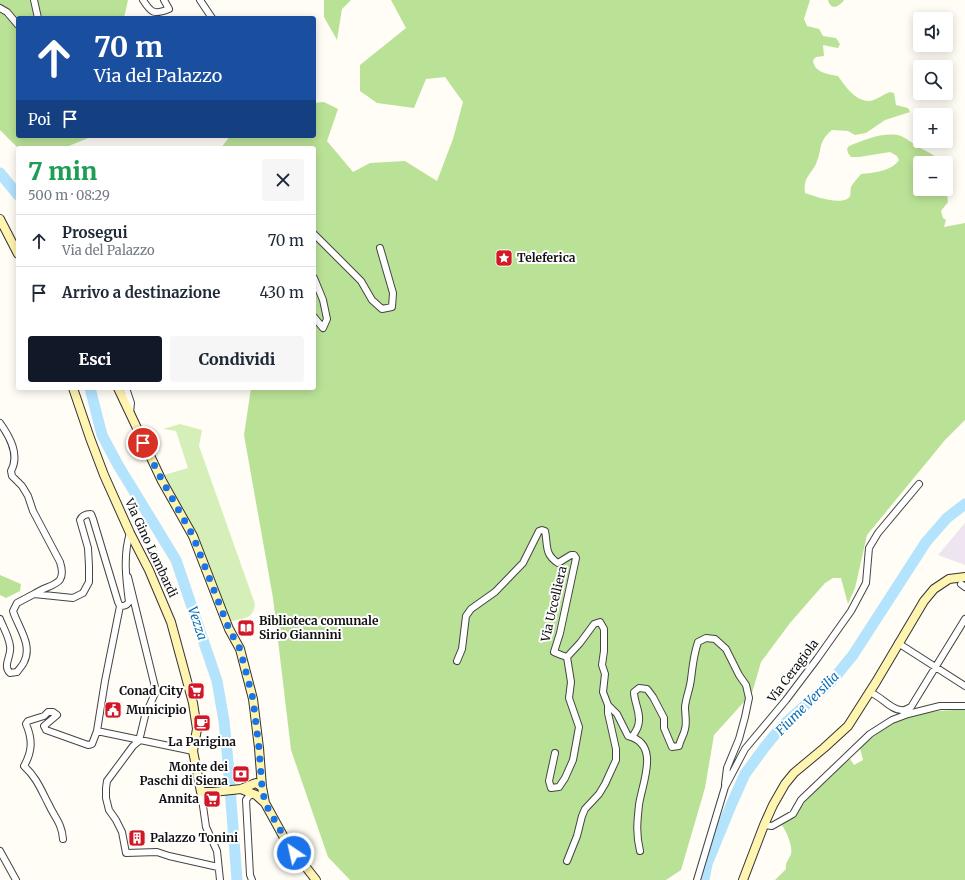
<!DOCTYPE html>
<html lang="it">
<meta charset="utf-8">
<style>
:root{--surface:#fff;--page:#f6f6f7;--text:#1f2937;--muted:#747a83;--line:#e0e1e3;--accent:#111827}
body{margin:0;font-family:Merriweather,serif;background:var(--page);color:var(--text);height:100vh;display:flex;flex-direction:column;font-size:15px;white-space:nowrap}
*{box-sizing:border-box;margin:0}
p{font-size:13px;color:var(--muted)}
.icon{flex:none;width:22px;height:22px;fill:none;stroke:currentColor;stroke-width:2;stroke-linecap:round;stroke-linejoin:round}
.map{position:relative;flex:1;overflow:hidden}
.details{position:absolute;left:16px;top:146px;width:300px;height:244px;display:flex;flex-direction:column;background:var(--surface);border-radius:4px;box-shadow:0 2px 10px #0003}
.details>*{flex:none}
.banner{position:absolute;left:16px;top:16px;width:300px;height:122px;border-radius:4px;box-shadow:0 2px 10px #0003;background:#1a4fa0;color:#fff;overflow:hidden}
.fabs{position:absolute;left:913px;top:12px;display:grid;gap:8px}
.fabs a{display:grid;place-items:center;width:40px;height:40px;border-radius:4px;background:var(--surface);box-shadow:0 2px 10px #0003;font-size:20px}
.pin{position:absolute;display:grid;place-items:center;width:34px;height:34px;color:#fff;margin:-17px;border:2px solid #fff;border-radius:50%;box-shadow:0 1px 4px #0007}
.me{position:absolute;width:44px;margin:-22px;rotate:326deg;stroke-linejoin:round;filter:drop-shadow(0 0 3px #0008)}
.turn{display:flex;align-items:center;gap:14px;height:84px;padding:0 12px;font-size:18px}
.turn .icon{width:52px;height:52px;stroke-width:2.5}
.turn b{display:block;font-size:28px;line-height:34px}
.then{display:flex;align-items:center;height:38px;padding:0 12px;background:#0003;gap:8px;font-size:15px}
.round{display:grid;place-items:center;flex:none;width:42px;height:42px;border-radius:4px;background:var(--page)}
.headline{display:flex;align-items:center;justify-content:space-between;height:68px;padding:0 12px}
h1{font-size:24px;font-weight:800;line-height:30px;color:#1e9e55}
.action{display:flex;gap:8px;margin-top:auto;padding:8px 12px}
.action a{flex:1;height:46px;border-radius:4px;background:var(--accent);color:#fff;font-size:16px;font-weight:800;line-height:46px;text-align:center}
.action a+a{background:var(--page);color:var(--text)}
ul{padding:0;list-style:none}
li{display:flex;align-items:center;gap:12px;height:52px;padding:0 12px;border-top:1px solid var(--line)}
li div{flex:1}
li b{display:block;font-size:15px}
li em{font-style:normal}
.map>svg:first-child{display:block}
.industrial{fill:#eee5f0}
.green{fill:#d6efb9}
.forest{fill:#bae296}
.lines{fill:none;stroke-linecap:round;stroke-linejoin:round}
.river{stroke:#b3e3fd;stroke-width:11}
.minor-casing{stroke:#444;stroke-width:8}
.secondary-casing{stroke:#333;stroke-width:10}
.minor{stroke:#fff;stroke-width:6}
.secondary{stroke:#fff4b0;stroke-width:8}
.route{stroke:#1a73e8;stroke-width:7;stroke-dasharray:0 12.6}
.labels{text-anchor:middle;stroke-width:4;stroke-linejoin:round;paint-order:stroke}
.poi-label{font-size:12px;font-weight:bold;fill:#111;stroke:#fff;text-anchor:start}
.street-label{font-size:12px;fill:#111;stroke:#fff}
.water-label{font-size:13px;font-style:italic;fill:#0a6eb3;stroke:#fff}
</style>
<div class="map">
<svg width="965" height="880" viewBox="0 0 965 880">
<rect width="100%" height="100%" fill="#fffdf5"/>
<!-- industrial -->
<path class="industrial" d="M 965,523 L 965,565 L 938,555 Z"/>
<!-- green -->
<path class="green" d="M 180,424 L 202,430 L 199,446 L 255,604 C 253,619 245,618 232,621 L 229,619 L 195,533 L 164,475 L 188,468 L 176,431 L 163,429 Z"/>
<!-- forest -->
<path class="forest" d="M 0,0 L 128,0 L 125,14 L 123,18 L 18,18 L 18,136 L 93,136 L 64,148 L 18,148 L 0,130 Z
M 324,0 L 351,0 L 342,9 L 337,40 L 324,17 Z
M 391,0 L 810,0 L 804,19 L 807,26 L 819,29 L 823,36 L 836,38 L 840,44 L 838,48 L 823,45 L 824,56 L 816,57 L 813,60 C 814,73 828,74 838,76 C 845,86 856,102 870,101 C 876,100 884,94 890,92 L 894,93 L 896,105 L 908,108 L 910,112 L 885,120 L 866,133 L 855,135 L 848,131 L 832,130 C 817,143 823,148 816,164 C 810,176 803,177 805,193 C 813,196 844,207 850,196 C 851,193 850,190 851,187 C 853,183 858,178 861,174 C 873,173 892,171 899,160 L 897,156 L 890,152 L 859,157 L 851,157 L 848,153 L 847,149 L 849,146 C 864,140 885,131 901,136 C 908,139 913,144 920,148 C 926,151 933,154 938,159 L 939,163 L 920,163 L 920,189 L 928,189 L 933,193 L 944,191 L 947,194 L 948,202 L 941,211 L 943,218 L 946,220 L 944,227 L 965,223 L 965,420 L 945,440 L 867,535 L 855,588 L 848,604 L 841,578 L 833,578 L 825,583 L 790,623 L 761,662 L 752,693 L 714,735 L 705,788 L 681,870 L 666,880 L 350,880 L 328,857 L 291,750 L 273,598 L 244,435 L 251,388 L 314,388 L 314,148 L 221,148 L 230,136 L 314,136 L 314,103 L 324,102 L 338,109 L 327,141 L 353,172 L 370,163 L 405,161 L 437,181 L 453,139 L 463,102 L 445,77 L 426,79 L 414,108 L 377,103 L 360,91 L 360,65 L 406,28 Z
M 828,0 L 844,0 C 839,7 831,11 828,0 Z
M 0,575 L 21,584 L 20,591 L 6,598 L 0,595 Z
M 965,710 L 965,880 L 775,880 L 786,869 C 785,862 789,860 791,854 C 793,846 786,830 781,824 L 796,813 L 818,786 L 850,759 L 854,765 L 863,760 L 860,748 C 868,741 877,733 887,727 C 910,712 938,710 965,710 Z"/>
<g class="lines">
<!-- river -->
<path class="river" d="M 0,173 L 18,195
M 90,388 L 102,435 L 118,465 L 176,560 L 217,681 L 224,721 L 228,762 L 237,880
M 704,880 L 707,864 L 732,803 L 745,774 L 764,748 L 782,726 L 831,682 L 853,655 L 926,542 L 947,518 L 965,504"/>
<!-- minor casing -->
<g class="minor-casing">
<path id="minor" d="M 34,0 L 38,18
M 143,0 C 151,13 154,15 169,9 L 164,0
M 200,0 L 212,18
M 0,8 L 7,12 L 18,25
M 314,234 L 361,281 L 372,300 L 382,309 L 392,307 L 393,293 L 380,248
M 314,278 L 323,300 L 327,319 L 323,328 L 314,317
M 126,388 L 131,403 L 130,413
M 0,423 C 10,437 20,455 11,471 L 12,476 L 22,486 L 28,496 L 33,511 L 60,562 C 68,587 50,583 34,594
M 128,577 L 156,691 L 145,716 L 139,741 L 133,746 L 107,781 L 106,788 L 106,798 L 109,810 L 116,820 L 122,832 L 126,853 L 157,852 L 169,856 L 218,867
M 961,584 L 965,587
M 0,619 C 3,627 9,637 10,646 C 12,656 2,665 10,673 L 17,672 C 19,669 23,665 24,662 C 33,645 18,627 13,611 L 17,603 L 34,594 L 73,598 L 83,593 L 89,582 L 89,566 L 88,548 L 80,520 C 82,515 86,514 91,514 L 93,519 L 118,602 L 120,606 C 124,606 126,606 129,602 C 126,579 123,555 130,533
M 898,643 L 965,686
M 567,657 L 580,643 L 594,624 L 600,622 L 604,629 L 604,651 L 602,665 L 605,674 L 603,692 L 608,705 L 617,714 L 628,736 C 661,744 642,783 639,805 C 637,823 636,834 640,851
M 457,661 L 462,649 L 466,616 L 471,609 L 495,592 L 523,563 L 539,531 L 542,530 L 545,531 C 548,545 544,554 558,563 L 571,555 L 574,555 L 576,558 L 560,633 L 554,652 L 561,655 L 567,657
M 869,692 C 880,695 891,710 901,710 C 905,711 908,708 911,707 L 965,619
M 97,731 L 193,751
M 632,737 C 634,734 637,730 638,726 C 642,714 634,703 634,692 L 639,688 L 647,689 L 653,697 L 664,718 L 664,728 L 672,747 L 679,746 C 680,740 684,735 685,729 C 687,723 685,714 685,707 C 686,697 690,689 691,679 C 693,665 693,657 698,642 L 706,638 L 715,639 L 726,649 L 739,675 L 746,685 L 749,698 L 745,717 L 739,739 L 727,768 L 725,784
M 555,753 L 549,781 L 551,788 L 559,787 L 565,778 L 573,760 L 579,727 L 569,698 L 571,682 L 567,657
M 201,792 L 206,827 L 217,851 L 220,880
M 764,825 L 772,826 L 793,814 L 801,800 L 870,734 L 892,720 L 908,714 L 940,706 L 965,706
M 63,839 C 62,824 55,818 49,805 C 41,790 37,778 24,766 C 32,752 33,740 26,724 L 28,721 L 44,716 L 48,712 L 53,712 L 57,715 L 44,726 L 46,730 L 88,745 L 92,744 L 97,731 L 105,681 L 120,606
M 0,851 L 16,880
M 567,861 L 577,836 L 582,816 L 585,809 L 599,794 L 605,784 L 616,760 L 616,749 L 608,713 L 608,705
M 252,880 L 250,875 L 246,800 L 249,796 L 254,794
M 697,880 L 725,787 L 745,749 L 786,700 L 817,659 L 851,611 L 866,583 L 869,548 L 878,533 L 919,484"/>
</g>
<!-- secondary casing -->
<g class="secondary-casing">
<path id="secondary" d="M 0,219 L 18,254
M 73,388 L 90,438 L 104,475 L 130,533 L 149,570 L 171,622 L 193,703 L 197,729 L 193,751 L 201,792 L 213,792 L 241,789 L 253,784 L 256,783 L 262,787
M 118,388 L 162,481 L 193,536 L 229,629 L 240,649 L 253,699 L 259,748 L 262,787 L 265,803 L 287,843 L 316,880
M 241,789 L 256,795 L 265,803
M 743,880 L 764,825 L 773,805 L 785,784 L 794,773 L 824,748 L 848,726 L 876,682 L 924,601 L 934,589 L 949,579 L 965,577"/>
</g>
<!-- minor -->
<use href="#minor" class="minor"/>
<!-- secondary -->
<use href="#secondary" class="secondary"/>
</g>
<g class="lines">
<!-- route -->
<path class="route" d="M 143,443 L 162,480 L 193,536 L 229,629 L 240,649 L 253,699 L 259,748 L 262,787 L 265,803 L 287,842 L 294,853"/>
</g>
<!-- icons -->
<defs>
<g id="sight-square" transform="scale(0.9)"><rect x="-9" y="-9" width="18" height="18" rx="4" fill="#d21826" stroke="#fff"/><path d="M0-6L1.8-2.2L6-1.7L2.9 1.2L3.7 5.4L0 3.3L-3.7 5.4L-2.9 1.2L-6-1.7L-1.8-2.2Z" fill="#fff"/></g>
<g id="library-square" transform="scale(0.9)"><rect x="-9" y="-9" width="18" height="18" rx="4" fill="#d21826" stroke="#fff"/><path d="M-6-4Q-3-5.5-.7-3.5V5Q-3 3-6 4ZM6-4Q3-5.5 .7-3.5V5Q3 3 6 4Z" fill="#fff"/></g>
<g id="supermarket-square" transform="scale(0.9)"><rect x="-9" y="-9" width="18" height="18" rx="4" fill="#d21826" stroke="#fff"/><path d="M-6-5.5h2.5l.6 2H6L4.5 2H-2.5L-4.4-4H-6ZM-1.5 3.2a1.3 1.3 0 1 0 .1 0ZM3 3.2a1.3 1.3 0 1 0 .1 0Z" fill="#fff"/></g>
<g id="civic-square" transform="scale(0.9)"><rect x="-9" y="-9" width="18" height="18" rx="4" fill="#d21826" stroke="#fff"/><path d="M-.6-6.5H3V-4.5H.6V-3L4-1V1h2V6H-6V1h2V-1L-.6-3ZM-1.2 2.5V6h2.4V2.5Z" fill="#fff"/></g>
<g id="cafe-square" transform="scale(0.9)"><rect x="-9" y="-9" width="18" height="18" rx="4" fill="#d21826" stroke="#fff"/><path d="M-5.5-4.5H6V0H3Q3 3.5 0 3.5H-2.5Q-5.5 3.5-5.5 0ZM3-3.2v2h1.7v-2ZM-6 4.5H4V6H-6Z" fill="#fff"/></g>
<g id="bank-square" transform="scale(0.9)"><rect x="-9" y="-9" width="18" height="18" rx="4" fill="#d21826" stroke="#fff"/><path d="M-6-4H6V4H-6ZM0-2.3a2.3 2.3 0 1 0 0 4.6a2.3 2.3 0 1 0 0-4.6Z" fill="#fff"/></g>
<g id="building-square" transform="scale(0.9)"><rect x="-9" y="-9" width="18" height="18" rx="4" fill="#d21826" stroke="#fff"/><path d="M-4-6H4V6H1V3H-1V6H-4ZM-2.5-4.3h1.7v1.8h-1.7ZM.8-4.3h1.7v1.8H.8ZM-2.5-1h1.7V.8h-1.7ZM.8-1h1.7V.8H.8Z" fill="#fff"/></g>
</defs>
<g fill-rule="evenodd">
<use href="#sight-square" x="504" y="258"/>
<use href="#library-square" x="246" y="628"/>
<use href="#supermarket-square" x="196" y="691"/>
<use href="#civic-square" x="113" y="710"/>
<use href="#cafe-square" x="202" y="723"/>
<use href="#bank-square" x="241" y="774"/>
<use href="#supermarket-square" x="212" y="799"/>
<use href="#building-square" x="137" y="838"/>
</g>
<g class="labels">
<!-- poi labels -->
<g class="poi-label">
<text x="517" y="262">Teleferica</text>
<text x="259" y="625">Biblioteca comunale<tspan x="259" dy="14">Sirio Giannini</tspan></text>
<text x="183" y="695" text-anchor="end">Conad City</text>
<text x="126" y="714">Municipio</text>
<text x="202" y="746" text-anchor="middle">La Parigina</text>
<text x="228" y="771" text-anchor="end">Monte dei<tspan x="228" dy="14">Paschi di Siena</tspan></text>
<text x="199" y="803" text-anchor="end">Annita</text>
<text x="150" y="842">Palazzo Tonini</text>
</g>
<!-- street labels -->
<g class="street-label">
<text transform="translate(151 548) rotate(65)" y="4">Via Gino Lombardi</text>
<text transform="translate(554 604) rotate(-77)" y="4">Via Uccelliera</text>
<text transform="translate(793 671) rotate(-53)" y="4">Via Ceragiola</text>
</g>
<!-- water labels -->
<g class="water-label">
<text transform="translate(198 623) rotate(71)" y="5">Vezza</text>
<text transform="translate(807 703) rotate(-45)" y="5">Fiume Versilia</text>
</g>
</g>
</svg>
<div class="fabs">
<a><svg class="icon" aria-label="sound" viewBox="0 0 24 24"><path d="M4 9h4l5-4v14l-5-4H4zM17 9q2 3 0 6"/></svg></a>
<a><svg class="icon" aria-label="search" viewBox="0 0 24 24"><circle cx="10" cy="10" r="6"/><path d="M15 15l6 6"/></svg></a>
<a>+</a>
<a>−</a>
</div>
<div class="pin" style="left:143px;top:443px;background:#d93025"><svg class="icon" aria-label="arrive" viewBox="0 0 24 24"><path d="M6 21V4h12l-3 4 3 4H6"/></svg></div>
<svg class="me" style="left:294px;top:853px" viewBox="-20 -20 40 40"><circle r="17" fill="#1a73e8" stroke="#fff" stroke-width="3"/><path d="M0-11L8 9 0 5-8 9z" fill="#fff"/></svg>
<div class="banner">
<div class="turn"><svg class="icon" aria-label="ahead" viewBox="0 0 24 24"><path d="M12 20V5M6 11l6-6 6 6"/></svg><div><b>70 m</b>Via del Palazzo</div></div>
<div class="then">Poi<svg class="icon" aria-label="arrive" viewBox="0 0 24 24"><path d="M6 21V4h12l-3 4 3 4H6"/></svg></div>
</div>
<section class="details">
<div class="headline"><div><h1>7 min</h1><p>500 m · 08:29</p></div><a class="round"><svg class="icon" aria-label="close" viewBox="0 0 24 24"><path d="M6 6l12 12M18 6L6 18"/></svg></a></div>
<ul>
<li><svg class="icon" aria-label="ahead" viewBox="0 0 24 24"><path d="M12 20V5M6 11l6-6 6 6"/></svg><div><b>Prosegui</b><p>Via del Palazzo</p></div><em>70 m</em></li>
<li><svg class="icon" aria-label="arrive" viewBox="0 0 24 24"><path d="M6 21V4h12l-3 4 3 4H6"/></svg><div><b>Arrivo a destinazione</b></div><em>430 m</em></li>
</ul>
<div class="action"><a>Esci</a><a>Condividi</a></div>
</section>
</div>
